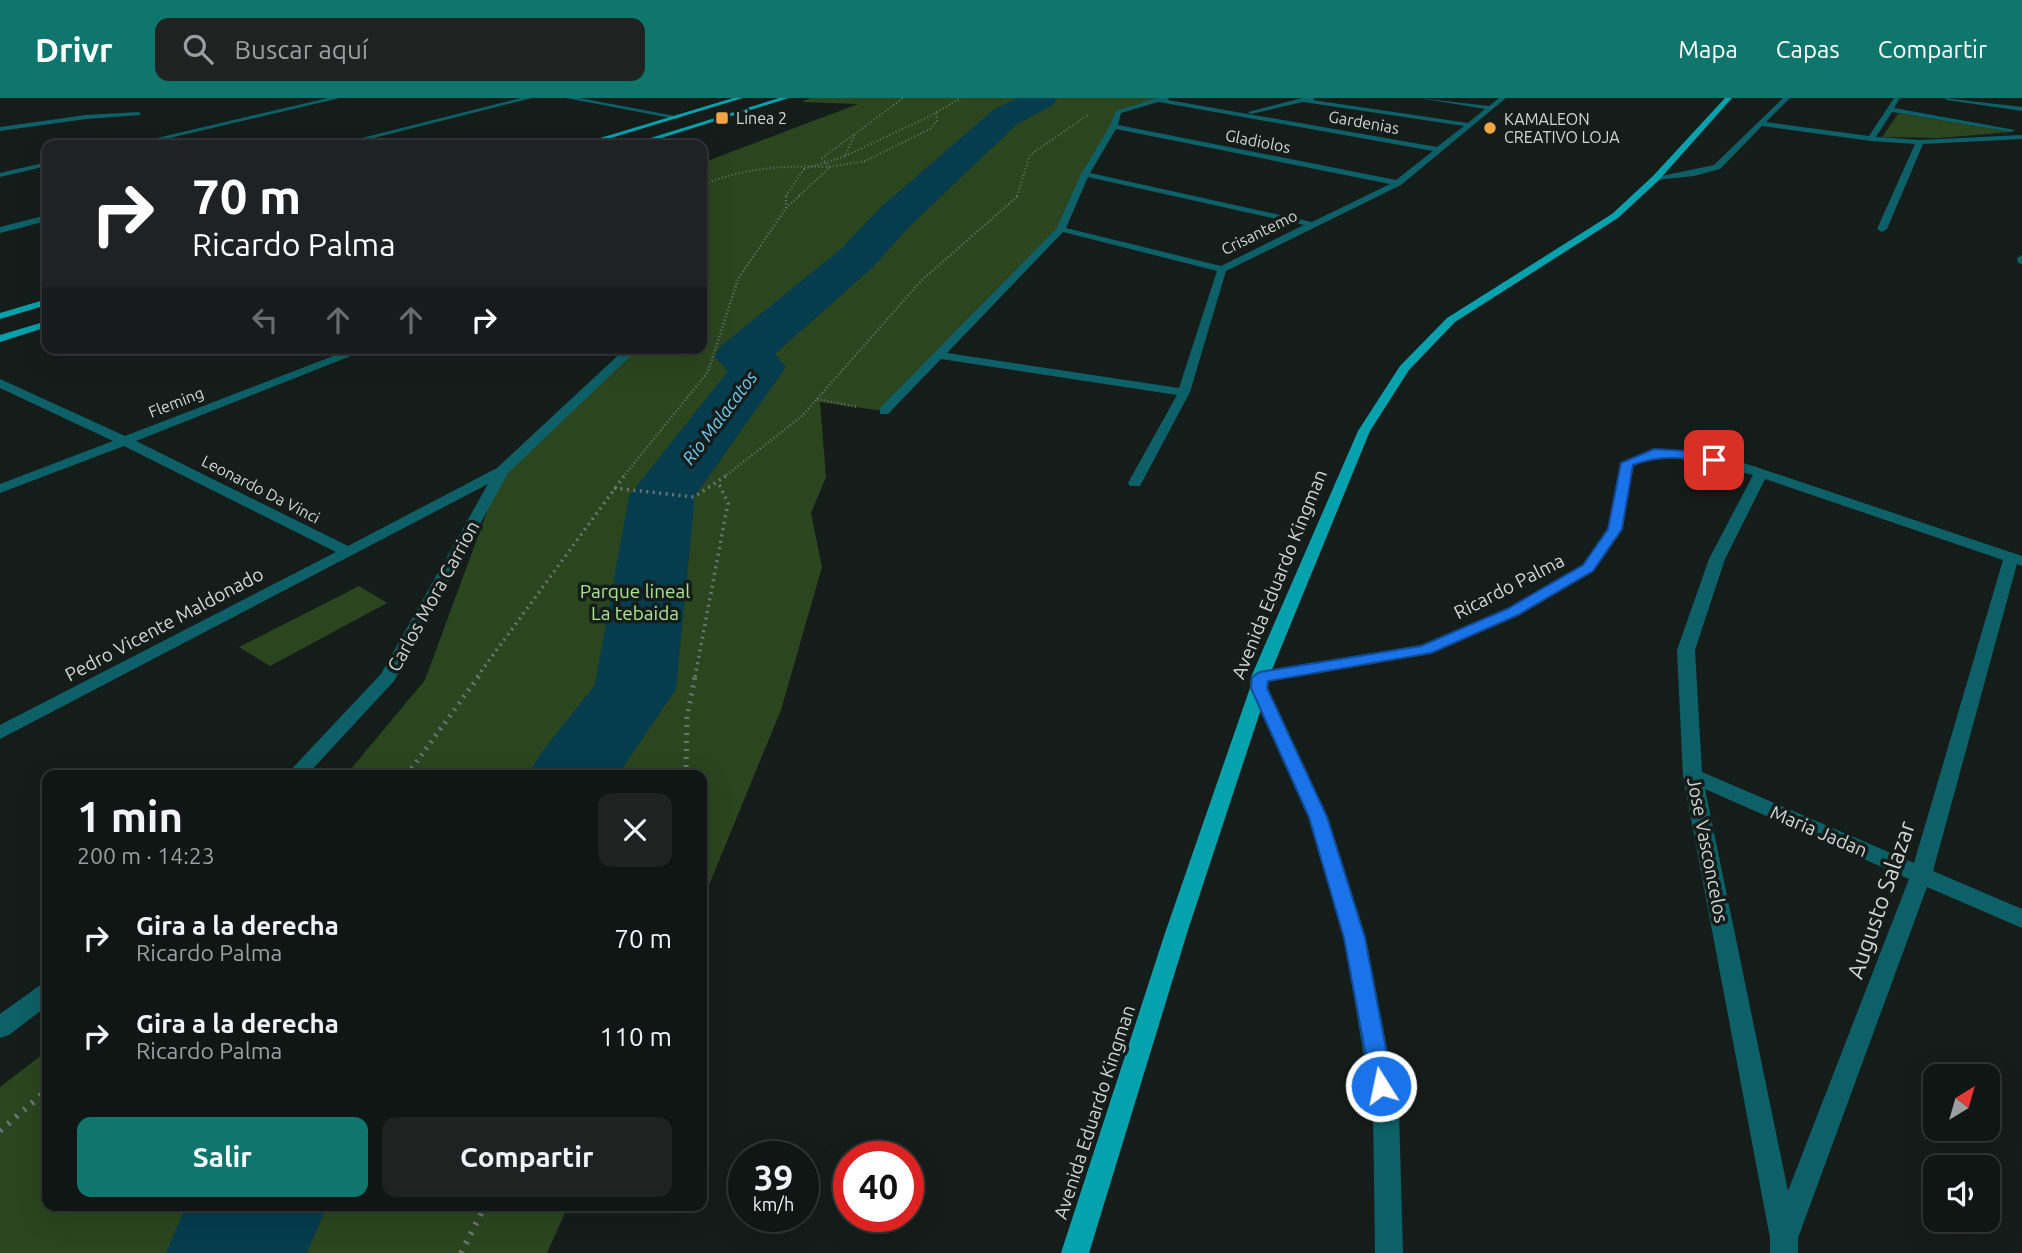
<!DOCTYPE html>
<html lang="es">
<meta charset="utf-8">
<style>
:root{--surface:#101614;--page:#1e2322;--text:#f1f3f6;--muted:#9c9fa0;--line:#303534;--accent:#0f766e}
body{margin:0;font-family:Ubuntu,sans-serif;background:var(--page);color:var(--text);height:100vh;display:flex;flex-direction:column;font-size:26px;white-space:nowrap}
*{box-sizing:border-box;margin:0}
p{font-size:23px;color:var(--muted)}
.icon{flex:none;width:38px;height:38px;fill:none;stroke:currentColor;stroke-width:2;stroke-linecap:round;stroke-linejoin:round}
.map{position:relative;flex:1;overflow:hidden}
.drawer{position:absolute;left:42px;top:672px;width:665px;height:441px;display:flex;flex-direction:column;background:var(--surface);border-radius:14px;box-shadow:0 7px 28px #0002,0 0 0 2px var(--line)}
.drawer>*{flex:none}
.banner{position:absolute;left:42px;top:42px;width:665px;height:214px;border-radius:14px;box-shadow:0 7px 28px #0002,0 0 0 2px var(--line);background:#202124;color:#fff;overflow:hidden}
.needle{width:46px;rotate:37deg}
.buttons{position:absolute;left:1923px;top:966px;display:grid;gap:14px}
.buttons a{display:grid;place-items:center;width:77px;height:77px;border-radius:14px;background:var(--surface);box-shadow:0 7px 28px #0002,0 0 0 2px var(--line);font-size:35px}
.speed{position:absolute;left:728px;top:1043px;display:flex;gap:14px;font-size:35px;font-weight:700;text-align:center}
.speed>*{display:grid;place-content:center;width:91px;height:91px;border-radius:50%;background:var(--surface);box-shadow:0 7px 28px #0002,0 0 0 2px var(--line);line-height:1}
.speed small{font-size:18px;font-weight:400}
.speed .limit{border:10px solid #d22;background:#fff;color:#111}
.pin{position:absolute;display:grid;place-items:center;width:60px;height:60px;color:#fff;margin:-30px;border-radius:14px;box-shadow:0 4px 10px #0006}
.me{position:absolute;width:77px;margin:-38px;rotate:350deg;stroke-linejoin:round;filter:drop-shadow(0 0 5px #0008)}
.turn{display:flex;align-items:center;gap:24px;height:147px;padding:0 35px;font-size:32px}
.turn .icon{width:91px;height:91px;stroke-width:2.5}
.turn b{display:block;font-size:49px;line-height:60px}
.lanes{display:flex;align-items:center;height:66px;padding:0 35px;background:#0003;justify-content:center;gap:35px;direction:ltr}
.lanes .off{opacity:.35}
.round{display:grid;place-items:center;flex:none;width:74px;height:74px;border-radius:14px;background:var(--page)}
.summary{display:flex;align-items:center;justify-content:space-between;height:119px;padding:0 35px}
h1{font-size:42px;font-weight:700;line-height:52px}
.button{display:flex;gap:14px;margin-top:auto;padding:14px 35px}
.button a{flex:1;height:80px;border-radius:14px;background:var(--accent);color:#fff;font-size:28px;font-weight:700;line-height:80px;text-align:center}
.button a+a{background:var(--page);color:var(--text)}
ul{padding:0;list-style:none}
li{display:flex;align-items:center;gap:21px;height:98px;padding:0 35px}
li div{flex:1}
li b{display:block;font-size:26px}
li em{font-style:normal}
header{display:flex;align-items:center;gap:42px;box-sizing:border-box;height:98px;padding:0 35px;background:var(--accent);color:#fff}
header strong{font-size:33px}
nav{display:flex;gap:38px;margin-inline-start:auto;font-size:24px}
.search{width:490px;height:63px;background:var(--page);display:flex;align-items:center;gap:18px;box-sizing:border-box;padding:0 24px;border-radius:14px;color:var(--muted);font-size:26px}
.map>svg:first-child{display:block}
.green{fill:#2b451f}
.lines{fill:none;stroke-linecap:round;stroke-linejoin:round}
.river{fill:#053c4e;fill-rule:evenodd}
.path-far4{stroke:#6d7472;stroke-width:2;stroke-dasharray:1 2.5;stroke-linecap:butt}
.path-far3{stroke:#6d7472;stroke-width:2.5;stroke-dasharray:1 2.5;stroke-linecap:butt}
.path-far2{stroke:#6d7472;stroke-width:3.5;stroke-dasharray:2 4.5;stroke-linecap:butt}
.path-far1{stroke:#6d7472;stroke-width:5;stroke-dasharray:2 6;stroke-linecap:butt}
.path{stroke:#6d7472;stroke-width:6;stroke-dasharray:2.5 8;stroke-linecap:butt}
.minor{fill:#0d6067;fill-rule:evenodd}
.major{fill:#05a1ad;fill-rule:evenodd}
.path-bridge{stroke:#6d7472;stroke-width:2;stroke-dasharray:1 2.5;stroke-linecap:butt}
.route{fill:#1a73e8;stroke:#114b97;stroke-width:2}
.poi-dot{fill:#f2a542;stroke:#151d1b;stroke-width:2.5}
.labels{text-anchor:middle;stroke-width:7;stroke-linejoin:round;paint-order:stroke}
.far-poi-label{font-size:16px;fill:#d1d7d5;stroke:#151d1b;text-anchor:start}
.far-street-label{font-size:16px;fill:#d1d7d5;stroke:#151d1b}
.far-water-label{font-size:18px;font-style:italic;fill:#71d0f7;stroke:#151d1b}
.street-label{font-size:19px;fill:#d1d7d5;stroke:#151d1b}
.park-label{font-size:19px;fill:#a9e68e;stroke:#151d1b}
.near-street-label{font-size:23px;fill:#d1d7d5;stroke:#151d1b}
</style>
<header>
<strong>Drivr</strong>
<div class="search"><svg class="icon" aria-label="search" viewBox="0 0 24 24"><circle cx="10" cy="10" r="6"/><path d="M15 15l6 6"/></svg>Buscar aquí</div>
<nav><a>Mapa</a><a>Capas</a><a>Compartir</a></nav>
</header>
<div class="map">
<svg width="2022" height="1155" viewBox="0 0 2022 1155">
<rect width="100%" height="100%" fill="#151d1b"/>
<!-- green -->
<path class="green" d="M 811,0 L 1166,0 L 1134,7 L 1118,14 L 1061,131 L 884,313 L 820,304 L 826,379 L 811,415 L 822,469 L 781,612 L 702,804 L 702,677 L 346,677 L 425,582 L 502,373 L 633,250 L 702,250 L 702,65 L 858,6 L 801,4 Z
M 1898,16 L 1902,16 L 2012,34 L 1939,40 L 1882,39 Z
M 359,488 L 387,505 L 270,568 L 239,549 Z
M 47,953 L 47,1108 L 568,1108 L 547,1155 L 0,1155 L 0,989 Z"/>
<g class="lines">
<!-- river -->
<path class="river" d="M 1018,0 L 1057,0 L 1053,7 L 1017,26 L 909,129 L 873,169 L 775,256 L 786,269 L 695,398 L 676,591 L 618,677 L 528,677 L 541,655 L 595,587 L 629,398 L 728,273 L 714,258 L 722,247 L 841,151 L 879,111 L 993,12 Z
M 186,1108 L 327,1108 L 307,1155 L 166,1155 Z"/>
<!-- path-far4 -->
<path class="path-far4" d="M 845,58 L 928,19 L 961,0
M 837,61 L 845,58 L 855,36 L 903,0
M 829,69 L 822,60 L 853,37
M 702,87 C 743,70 785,67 829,69
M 786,98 L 804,71
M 799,98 L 830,69 L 865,63 L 930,31 L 937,23 L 936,14
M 1017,98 L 1030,57 L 1088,17"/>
<!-- path-far3 -->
<path class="path-far3" d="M 786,110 L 800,97
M 817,301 L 857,309
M 623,379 L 708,274 L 738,181 L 786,110 L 786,97
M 724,379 L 802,318 L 922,182 L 1019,97"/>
<!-- path-far2 -->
<path class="path-far2" d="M 614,390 L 694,399 L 726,378
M 477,579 L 624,378
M 695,579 L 728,405 L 718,384"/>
<!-- path-far1 -->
<path class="path-far1" d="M 407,677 L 479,578
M 686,677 L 687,620 L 695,578"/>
<!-- path -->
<path class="path" d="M 0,1033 L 47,992
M 461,1155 L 485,1108"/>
<!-- minor -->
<path class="minor" d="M 328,0 L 340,0 L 140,47 L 127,47 Z
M 521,0 L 532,0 L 346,47 L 334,47 Z
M 566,0 L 580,0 L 680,19 L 676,21 Z
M 1157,0 L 1169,0 L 1168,2 L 1437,49 L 1464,28 L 1303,4 L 1251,16 L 1248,14 L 1302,0 L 1315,0 L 1313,2 L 1468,25 L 1485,11 L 1419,0 L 1489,8 L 1499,0 L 1506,0 L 1401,87 L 1226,173 L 1190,294 L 1140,388 L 1130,388 L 1128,385 L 1177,297 L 941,261 L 888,316 L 880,316 L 880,310 L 1057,130 L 1081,76 L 1110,28 L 1116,13 ZM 1158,4 L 1159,4 L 1433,53 L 1396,82 L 1118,27 L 1121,15 ZM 1116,31 L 1390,86 L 1312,124 L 1090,75 ZM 1088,79 L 1304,127 L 1221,168 L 1066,130 ZM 1063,134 L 1217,173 L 1179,290 L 947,255 Z
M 1783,0 L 1790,0 L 1766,24 L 1869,38 L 1894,0 L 1900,0 L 1894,10 L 2015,32 L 2011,34 L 1892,14 L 1876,39 L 1920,42 L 2022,37 L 2022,41 L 1923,46 L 1887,131 L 1882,134 L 1877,131 L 1915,46 L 1871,43 L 1762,28 L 1720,71 L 1694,78 L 1656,82 L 1652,80 L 1714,67 Z
M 1944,0 L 2022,9 L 2022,13 L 1947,2 Z
M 139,14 L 141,17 L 86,21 L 0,33 L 0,29 L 86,17 Z
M 47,64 L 47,68 L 0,79 L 0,75 Z
M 47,117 L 47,123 L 0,135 L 0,129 Z
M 2022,157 L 2022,166 L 2018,165 L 2017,160 Z
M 354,250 L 371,250 L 136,343 L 348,448 L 497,370 L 626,250 L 639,250 L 508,375 L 394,583 L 307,677 L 286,677 L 381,576 L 488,386 L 0,641 L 0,627 L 336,454 L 124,348 L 0,395 L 0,386 L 113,343 L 0,290 L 0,281 L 125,338 Z
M 1654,351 L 1688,353 L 1744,365 L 2022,458 L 2022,468 L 2017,466 L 1933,773 L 2022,811 L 2022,830 L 1927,789 L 1798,1140 L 1798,1155 L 1770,1155 L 1770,1140 L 1683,678 L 1677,552 L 1709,461 L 1753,377 L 1688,361 L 1655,359 L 1633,367 L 1622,431 L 1593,473 L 1518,517 L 1431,556 L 1260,585 L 1251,579 L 1260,573 L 1421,547 L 1506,511 L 1583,467 L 1608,431 L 1620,365 ZM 1765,381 L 2003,462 L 1914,765 L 1702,674 L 1695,552 L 1725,461 ZM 1705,691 L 1909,781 L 1788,1093 Z
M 1259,584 L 1268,590 L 1328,719 L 1366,840 L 1399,1013 L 1403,1155 L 1375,1155 L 1373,1013 L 1344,840 L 1308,719 L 1250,590 Z
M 47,885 L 47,908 L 9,937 L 0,940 L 0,916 L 39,888 Z"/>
<!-- major -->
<path class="major" d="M 733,0 L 743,0 L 588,47 L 577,47 Z
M 779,0 L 789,0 L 639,47 L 628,47 Z
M 1725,0 L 1732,0 L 1659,82 L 1618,120 L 1455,224 L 1409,272 L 1370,333 L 1269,579 L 1268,590 L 1187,835 L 1089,1155 L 1061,1155 L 1165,835 L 1250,590 L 1251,579 L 1358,333 L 1400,268 L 1447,220 L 1612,116 L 1653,78 Z
M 47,201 L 47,207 L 0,221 L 0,215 Z
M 47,223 L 47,229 L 0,244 L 0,237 Z"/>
<!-- path-bridge -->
<path class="path-bridge" d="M 804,71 L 837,61"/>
</g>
<!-- route -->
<path class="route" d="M 1654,351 L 1688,353 L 1720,362 L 1714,366 C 1681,359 1664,356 1633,367 L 1622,431 L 1593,473 L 1518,517 L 1431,555 L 1268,583 L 1267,590 L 1327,719 L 1365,840 L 1393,988 L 1389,996 L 1381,999 L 1373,996 L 1344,840 L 1309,719 L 1251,590 L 1252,579 L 1260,574 L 1421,548 L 1507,511 L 1583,467 L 1608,431 L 1621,365 Z"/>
<!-- markers -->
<g class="poi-dot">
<rect x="715" y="13" width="14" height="14" rx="3.5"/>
<circle cx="1490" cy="30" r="7"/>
</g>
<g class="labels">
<!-- far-poi labels -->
<g class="far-poi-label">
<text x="736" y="26">Linea 2</text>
<text x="1504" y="27">KAMALEON<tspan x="1504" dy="18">CREATIVO LOJA</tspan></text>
</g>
<!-- far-street labels -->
<g class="far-street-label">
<text transform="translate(1364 24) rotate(10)" y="6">Gardenias</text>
<text transform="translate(1258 43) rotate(11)" y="6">Gladiolos</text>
<text transform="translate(1259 134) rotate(-26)" y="6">Crisantemo</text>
<text transform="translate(176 304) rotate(-21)" y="6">Fleming</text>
<text transform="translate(261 391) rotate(27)" y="6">Leonardo Da Vinci</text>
</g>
<!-- far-water labels -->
<g class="far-water-label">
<text transform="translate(720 320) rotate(-53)" y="6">Rio Malacatos</text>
</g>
<!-- street labels -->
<g class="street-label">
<text transform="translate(1279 476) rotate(-68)" y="7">Avenida Eduardo Kingman</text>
<text transform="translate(1509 488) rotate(-27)" y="7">Ricardo Palma</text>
<text transform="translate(433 498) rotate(-61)" y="7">Carlos Mora Carrion</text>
<text transform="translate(164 526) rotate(-28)" y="7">Pedro Vicente Maldonado</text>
<text transform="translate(1819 733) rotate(23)" y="7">Maria Jadan</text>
<text transform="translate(1708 752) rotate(79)" y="7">Jose Vasconcelos</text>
<text transform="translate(1094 1014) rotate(-72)" y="7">Avenida Eduardo Kingman</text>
</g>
<!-- park labels -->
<g class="park-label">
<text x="635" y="500">Parque lineal<tspan x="635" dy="22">La tebaida</tspan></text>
</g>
<!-- near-street labels -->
<g class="near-street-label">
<text transform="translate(1881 802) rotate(-71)" y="8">Augusto Salazar</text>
</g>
</g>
</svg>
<div class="buttons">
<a><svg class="needle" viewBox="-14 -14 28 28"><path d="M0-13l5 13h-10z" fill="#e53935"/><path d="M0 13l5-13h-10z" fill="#9c9fa0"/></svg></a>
<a><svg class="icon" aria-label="sound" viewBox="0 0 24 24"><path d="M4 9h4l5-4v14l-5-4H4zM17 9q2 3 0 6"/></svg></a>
</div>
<div class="speed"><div>39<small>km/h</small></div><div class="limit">40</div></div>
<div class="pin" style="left:1714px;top:362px;background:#d93025"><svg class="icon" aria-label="arrive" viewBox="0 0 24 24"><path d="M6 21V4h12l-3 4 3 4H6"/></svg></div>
<svg class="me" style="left:1381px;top:988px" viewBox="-20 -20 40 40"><circle r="17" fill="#1a73e8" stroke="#fff" stroke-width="3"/><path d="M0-11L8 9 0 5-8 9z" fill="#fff"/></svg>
<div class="banner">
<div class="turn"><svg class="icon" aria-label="right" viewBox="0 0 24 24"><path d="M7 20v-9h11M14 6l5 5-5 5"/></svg><div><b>70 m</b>Ricardo Palma</div></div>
<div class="lanes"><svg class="icon off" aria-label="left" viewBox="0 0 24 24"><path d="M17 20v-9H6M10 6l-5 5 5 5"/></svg><svg class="icon off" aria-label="ahead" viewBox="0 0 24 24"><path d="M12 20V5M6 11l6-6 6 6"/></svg><svg class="icon off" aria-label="ahead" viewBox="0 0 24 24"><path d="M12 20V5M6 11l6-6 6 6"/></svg><svg class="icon" aria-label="right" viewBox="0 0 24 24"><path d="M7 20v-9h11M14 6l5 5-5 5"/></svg></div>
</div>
<section class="drawer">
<div class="summary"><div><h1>1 min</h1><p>200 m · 14:23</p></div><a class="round"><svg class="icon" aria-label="close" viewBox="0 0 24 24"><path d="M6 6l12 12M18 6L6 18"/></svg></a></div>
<ul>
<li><svg class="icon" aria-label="right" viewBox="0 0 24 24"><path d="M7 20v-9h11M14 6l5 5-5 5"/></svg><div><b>Gira a la derecha</b><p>Ricardo Palma</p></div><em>70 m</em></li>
<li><svg class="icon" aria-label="right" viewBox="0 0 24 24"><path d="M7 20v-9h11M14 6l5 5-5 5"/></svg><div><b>Gira a la derecha</b><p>Ricardo Palma</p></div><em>110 m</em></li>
</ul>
<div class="button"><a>Salir</a><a>Compartir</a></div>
</section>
</div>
